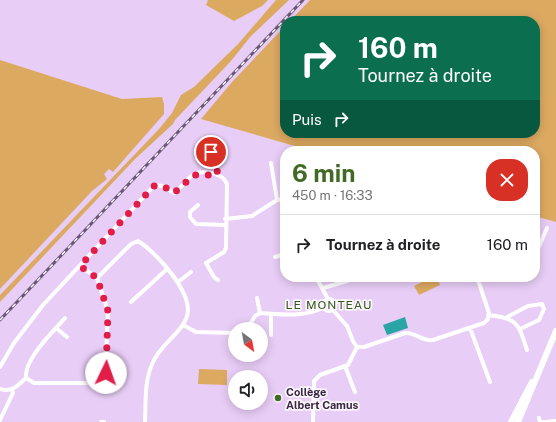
<!DOCTYPE html>
<html lang="fr">
<meta charset="utf-8">
<style>
:root{--surface:#fff;--page:#f2f2f2;--text:#202124;--muted:#757577;--line:#e0e0e0;--accent:#416a25}
body{margin:0;font-family:"Public Sans",sans-serif;background:var(--page);color:var(--text);height:100vh;display:flex;flex-direction:column;font-size:15px;white-space:nowrap}
*{box-sizing:border-box;margin:0}
p{font-size:13px;color:var(--muted)}
.icon{flex:none;width:22px;height:22px;fill:none;stroke:currentColor;stroke-width:2;stroke-linecap:round;stroke-linejoin:round}
.map{position:relative;flex:1;overflow:hidden}
.panel{position:absolute;left:280px;top:146px;width:260px;height:136px;display:flex;flex-direction:column;background:var(--surface);border-radius:16px;box-shadow:0 2px 10px #0003}
.panel>*{flex:none}
.guide{position:absolute;left:280px;top:16px;width:260px;height:122px;border-radius:16px;box-shadow:0 2px 10px #0003;background:#0b6e4f;color:#fff;overflow:hidden}
.needle{width:26px;rotate:148deg}
.controls{position:absolute;left:228px;top:322px;display:grid;gap:8px}
.controls a{display:grid;place-items:center;width:40px;height:40px;border-radius:50%;background:var(--surface);box-shadow:0 2px 10px #0003;font-size:20px}
.pin{position:absolute;display:grid;place-items:center;width:34px;height:34px;color:#fff;margin:-17px;border:2px solid #fff;border-radius:50%;box-shadow:0 1px 4px #0007}
.me{position:absolute;width:44px;margin:-22px;rotate:3deg;stroke-linejoin:round;filter:drop-shadow(0 0 3px #0008)}
.turn{display:flex;align-items:center;gap:14px;height:84px;padding:0 12px;font-size:18px}
.turn .icon{width:52px;height:52px;stroke-width:2.5}
.turn b{display:block;font-size:28px;line-height:34px}
.then{display:flex;align-items:center;height:38px;padding:0 12px;background:#0003;gap:8px;font-size:15px}
.round{display:grid;place-items:center;flex:none;width:42px;height:42px;border-radius:16px;background:var(--page)}
.headline{display:flex;align-items:center;justify-content:space-between;height:68px;padding:0 12px}
h1{font-size:24px;font-weight:700;line-height:30px;color:var(--accent)}
ul{padding:0;list-style:none}
li{display:flex;align-items:center;gap:12px;height:60px;padding:0 12px;border-top:1px solid var(--line)}
li div{flex:1}
li b{display:block;font-size:15px}
li em{font-style:normal}
.map>svg:first-child{display:block}
.green{fill:#dca961}
.water{fill:#2aa5a5}
.lines{fill:none;stroke-linecap:round;stroke-linejoin:round}
.street{stroke:#fff;stroke-width:4}
.secondary{stroke:#fff;stroke-width:6}
.rail-casing{stroke:#6b5775;stroke-width:3}
.rail{stroke:#fcf7fe;stroke-width:1.5;stroke-dasharray:4.5;stroke-linecap:butt}
.route{stroke:#e11d48;stroke-width:7;stroke-dasharray:0 12.6}
.poi-dot{fill:#416a25;stroke:#fcf7fe;stroke-width:1.5}
.labels{text-anchor:middle;stroke-width:3.5;stroke-linejoin:round;paint-order:stroke}
.poi-label{font-size:11px;font-weight:bold;fill:#392741;stroke:#fcf7fe;text-anchor:start}
.neighbourhood-label{font-size:12px;letter-spacing:1px;fill:#365a1b;stroke:#fcf7fe}
</style>
<div class="map">
<svg width="556" height="422" viewBox="0 0 556 422">
<rect width="100%" height="100%" fill="#e8cdf6"/>
<!-- green -->
<path class="green" d="M 208,0 L 268,0 L 262,6 L 234,21 L 206,5 Z
M 276,0 L 289,0 L 251,36 L 231,61 L 175,120 L 173,124 L 135,159 L 0,302 L 0,295 L 159,129 L 172,113 L 181,95 L 194,87 L 238,44 Z
M 310,0 L 556,0 L 556,222 L 535,216 L 535,151 L 312,151 L 201,119 L 232,82 L 285,26 L 285,133 L 535,133 L 535,21 L 290,21 Z
M 0,60 L 122,99 L 162,97 L 164,104 L 164,114 L 113,172 L 109,169 L 104,174 L 107,179 L 92,191 L 0,289 Z
M 432,277 L 437,277 L 440,285 L 419,295 L 414,286 Z
M 199,369 L 227,370 L 227,385 L 198,384 Z"/>
<!-- water -->
<path class="water" d="M 405,317 L 408,328 L 387,335 L 383,325 Z"/>
<g class="lines">
<!-- street -->
<path class="street" d="M 211,152 L 215,154 L 218,159 L 217,175
M 271,163 L 277,200
M 198,205 L 190,212 L 190,217 L 196,224 L 225,225
M 225,219 L 252,216 L 277,200 L 285,199
M 535,251 L 538,249 L 547,228
M 275,257 L 285,254
M 316,277 L 328,299
M 97,278 L 131,244 L 138,241 C 156,252 197,296 186,319 C 180,334 161,344 153,362 C 144,381 146,402 145,422
M 178,282 L 191,272
M 323,288 L 354,279
M 257,298 L 260,313
M323 305a6 6 0 1 1 12 0a6 6 0 1 1-12 0Z
M 131,302 L 167,269
M 488,315 C 518,318 518,323 527,350
M 507,317 L 528,306 L 542,304 L 544,309 L 539,320 L 520,329
M 183,325 L 196,332 L 235,333
M 56,328 L 67,337
M 470,328 L 490,382
M 247,329 L 255,316 L 260,313 C 281,314 304,318 324,307
M 271,335 L 271,314
M 357,347 L 364,347 L 405,333 C 416,332 422,342 433,340 L 484,323 L 488,319 L 489,313 L 477,277
M 345,366 L 355,392
M 0,367 L 14,343 L 43,305 L 152,188 C 161,182 165,188 174,193 C 181,189 185,180 193,175 C 203,169 223,173 227,184 L 226,248 L 224,252 L 206,263 L 214,277 L 218,280
M 26,378 C 24,359 53,332 65,318
M 0,389 C 12,393 18,385 26,378 L 34,383 L 96,383 L 105,378 L 108,311 L 97,278 L 80,266
M 539,418 L 540,422 L 545,422
M 0,420 L 13,393 L 12,390
M 101,422 L 104,422
M 313,422 L 314,381 L 320,375 L 348,365 L 357,347 L 353,341 L 347,326 L 333,310
M 545,422 L 556,421"/>
<!-- secondary -->
<path class="secondary" d="M 511,422 L 532,382
M 518,422 L 556,331"/>
<!-- rail casing -->
<g class="rail-casing">
<path id="rail" d="M 0,320 L 303,0"/>
</g>
<!-- rail -->
<use href="#rail" class="rail"/>
</g>
<g class="lines">
<!-- route -->
<path class="route" d="M 106,373 L 108,311 L 97,278 L 80,266 L 154,186 L 163,186 L 174,193 L 194,175 L 217,175 L 218,159 L 216,154 L 211,152"/>
</g>
<!-- markers -->
<circle class="poi-dot" cx="278" cy="398" r="4"/>
<g class="labels">
<!-- poi labels -->
<g class="poi-label">
<text x="286" y="396">Collège<tspan x="286" dy="13">Albert Camus</tspan></text>
</g>
<!-- neighbourhood labels -->
<g class="neighbourhood-label">
<text x="329" y="309">LE MONTEAU</text>
</g>
</g>
</svg>
<div class="controls">
<a><svg class="needle" viewBox="-14 -14 28 28"><path d="M0-13l5 13h-10z" fill="#e53935"/><path d="M0 13l5-13h-10z" fill="#757577"/></svg></a>
<a><svg class="icon" aria-label="sound" viewBox="0 0 24 24"><path d="M4 9h4l5-4v14l-5-4H4zM17 9q2 3 0 6"/></svg></a>
</div>
<div class="pin" style="left:211px;top:152px;background:#d93025"><svg class="icon" aria-label="arrive" viewBox="0 0 24 24"><path d="M6 21V4h12l-3 4 3 4H6"/></svg></div>
<svg class="me" style="left:106px;top:373px" viewBox="-20 -20 40 40"><circle r="19" fill="#fff"/><path d="M0-13L10 11 0 6-10 11z" fill="#e11d48"/></svg>
<div class="guide">
<div class="turn"><svg class="icon" aria-label="right" viewBox="0 0 24 24"><path d="M7 20v-9h11M14 6l5 5-5 5"/></svg><div><b>160 m</b>Tournez à droite</div></div>
<div class="then">Puis<svg class="icon" aria-label="right" viewBox="0 0 24 24"><path d="M7 20v-9h11M14 6l5 5-5 5"/></svg></div>
</div>
<section class="panel">
<div class="headline"><div><h1>6 min</h1><p>450 m · 16:33</p></div><a class="round" style="background:#d93025;color:#fff"><svg class="icon" aria-label="close" viewBox="0 0 24 24"><path d="M6 6l12 12M18 6L6 18"/></svg></a></div>
<ul>
<li><svg class="icon" aria-label="right" viewBox="0 0 24 24"><path d="M7 20v-9h11M14 6l5 5-5 5"/></svg><div><b>Tournez à droite</b></div><em>160 m</em></li>
</ul>
</section>
</div>
